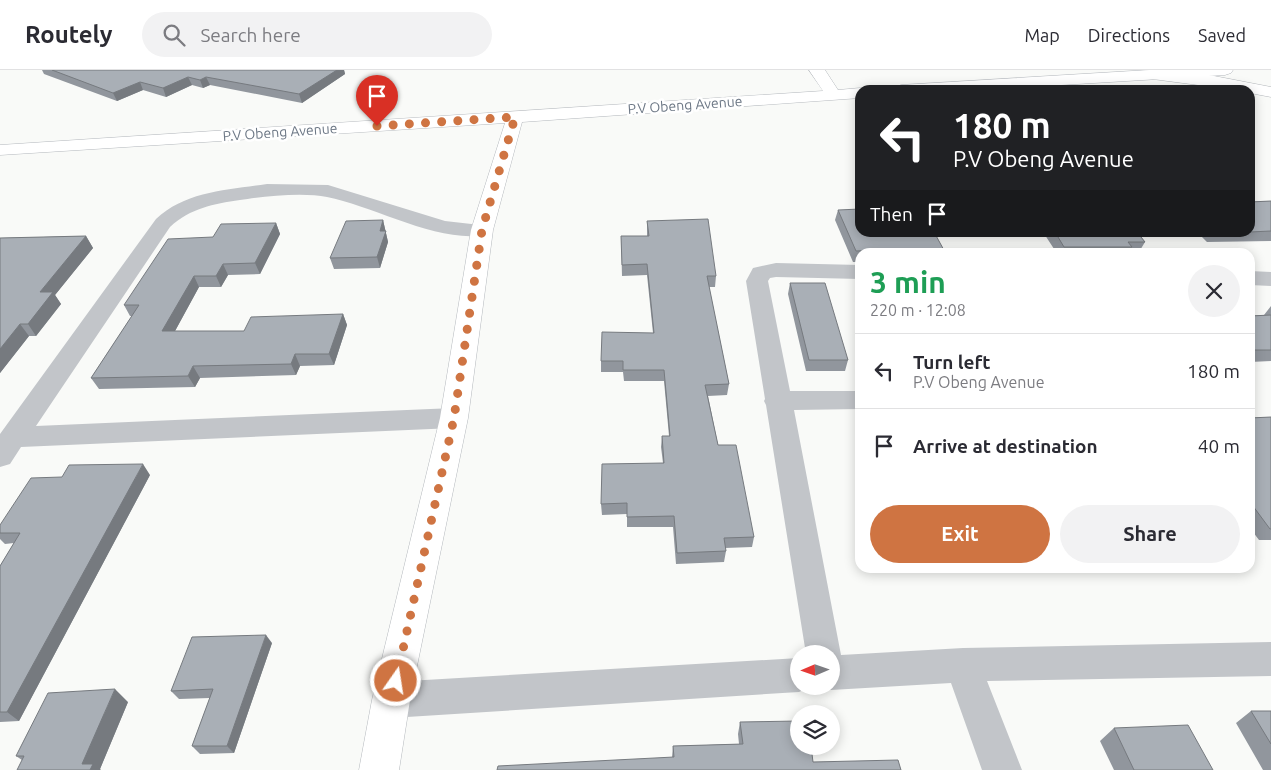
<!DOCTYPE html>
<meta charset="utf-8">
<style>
:root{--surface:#fff;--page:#f2f2f3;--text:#2b2b33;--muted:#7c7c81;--line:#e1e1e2;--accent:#cf7442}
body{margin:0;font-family:Ubuntu,sans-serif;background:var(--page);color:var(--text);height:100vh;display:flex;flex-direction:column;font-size:19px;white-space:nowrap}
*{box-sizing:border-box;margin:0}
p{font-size:16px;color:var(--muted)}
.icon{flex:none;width:28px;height:28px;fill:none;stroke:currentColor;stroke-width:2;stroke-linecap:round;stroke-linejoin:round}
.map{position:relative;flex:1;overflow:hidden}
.drawer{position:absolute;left:855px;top:178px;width:400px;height:325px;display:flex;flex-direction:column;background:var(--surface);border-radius:15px;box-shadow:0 2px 12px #0003}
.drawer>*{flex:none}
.banner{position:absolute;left:855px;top:15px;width:400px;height:152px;border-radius:15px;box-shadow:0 2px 12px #0003;background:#202124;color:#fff;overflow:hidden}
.needle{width:32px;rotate:268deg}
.controls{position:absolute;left:790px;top:575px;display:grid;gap:10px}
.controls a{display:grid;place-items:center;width:50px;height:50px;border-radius:50%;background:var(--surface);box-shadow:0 2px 12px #0003;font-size:25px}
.pin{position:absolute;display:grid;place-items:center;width:42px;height:42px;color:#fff;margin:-51px -21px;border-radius:50% 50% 50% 0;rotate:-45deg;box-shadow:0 0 5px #0007}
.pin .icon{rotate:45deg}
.me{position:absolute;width:55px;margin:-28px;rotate:13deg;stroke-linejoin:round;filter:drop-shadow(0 0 4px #0008)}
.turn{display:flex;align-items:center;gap:18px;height:105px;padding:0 15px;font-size:22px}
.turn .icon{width:65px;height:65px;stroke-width:2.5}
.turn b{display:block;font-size:35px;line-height:42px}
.then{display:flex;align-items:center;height:48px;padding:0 15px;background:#0003;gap:10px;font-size:19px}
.round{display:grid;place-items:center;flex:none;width:52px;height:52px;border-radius:26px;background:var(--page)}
.overview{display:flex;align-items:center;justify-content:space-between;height:85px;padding:0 15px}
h1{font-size:30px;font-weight:700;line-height:38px;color:#1e9e55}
.primary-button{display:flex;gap:10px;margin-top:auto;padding:10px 15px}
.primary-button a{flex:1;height:58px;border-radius:30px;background:var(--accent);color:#fff;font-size:20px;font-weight:700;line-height:58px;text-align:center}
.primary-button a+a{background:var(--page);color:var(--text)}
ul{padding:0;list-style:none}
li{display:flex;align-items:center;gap:15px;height:75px;padding:0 15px;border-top:1px solid var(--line)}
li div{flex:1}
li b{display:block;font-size:19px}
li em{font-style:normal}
header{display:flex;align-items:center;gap:30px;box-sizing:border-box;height:70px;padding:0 25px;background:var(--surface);border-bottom:1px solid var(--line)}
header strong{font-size:24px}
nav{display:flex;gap:28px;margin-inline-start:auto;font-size:18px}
.search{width:350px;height:45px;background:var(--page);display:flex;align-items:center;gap:12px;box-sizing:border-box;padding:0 18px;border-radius:28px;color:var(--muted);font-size:19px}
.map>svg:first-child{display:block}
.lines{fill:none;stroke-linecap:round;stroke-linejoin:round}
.secondary-casing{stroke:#b4b8bd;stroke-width:1}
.primary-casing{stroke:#b3b7bb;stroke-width:1}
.street{fill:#c2c5c9;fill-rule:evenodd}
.secondary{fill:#fff;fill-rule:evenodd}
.primary{fill:#fff;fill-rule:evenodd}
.wall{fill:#91969d}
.shaded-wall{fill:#767a7f}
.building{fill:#a9afb6;stroke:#767a7f}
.route{stroke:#cf7442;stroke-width:9;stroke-dasharray:0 16.2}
.labels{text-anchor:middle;stroke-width:5;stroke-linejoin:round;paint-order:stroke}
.far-street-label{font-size:14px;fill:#6c7785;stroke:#fff}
</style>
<header>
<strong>Routely</strong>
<div class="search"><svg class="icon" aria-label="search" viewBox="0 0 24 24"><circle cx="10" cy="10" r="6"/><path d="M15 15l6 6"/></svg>Search here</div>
<nav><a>Map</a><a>Directions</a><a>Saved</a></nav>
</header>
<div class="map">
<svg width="1271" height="700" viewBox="0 0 1271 700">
<rect width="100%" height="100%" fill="#f9faf8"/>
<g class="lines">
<!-- secondary casing -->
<g class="secondary-casing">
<path id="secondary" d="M 809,0 L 825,0 L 838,20 L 860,18 L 866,20 L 860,20 L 860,28 L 522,52 L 493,160 L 468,348 L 410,630 L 399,700 L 359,700 L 372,630 L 440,348 L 471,160 L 505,53 L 0,85 L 0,75 L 823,21 Z
M 1149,0 L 1233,0 L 1231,3 L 1225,5 L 979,20 L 893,20 L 895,17 L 901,15 Z"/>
</g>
<!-- primary casing -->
<g class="primary-casing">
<path id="primary" d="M 1151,0 L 1214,6 L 1271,17 L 1271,27 L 1250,23 L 1250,20 L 1236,20 L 1145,8 L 1143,5 L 1145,2 Z"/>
</g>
<!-- street -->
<path class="street" d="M 267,114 L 328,115 L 445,151 L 489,156 L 493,160 L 489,164 C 443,176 374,136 327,127 C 304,122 264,126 240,130 C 213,134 191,138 170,157 L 36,356 L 454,338 L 464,341 L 468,348 L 464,355 L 454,358 L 21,377 L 10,394 L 0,397 L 0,364 L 156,149 C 186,121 228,120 267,114 Z
M 776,193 L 860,195 L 860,209 L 776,207 L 770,208 L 768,211 L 790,321 L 860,321 L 860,339 L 794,340 L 841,585 L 963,578 L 1271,572 L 1271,606 L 987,611 L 1022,700 L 982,700 L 951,613 L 831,620 L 821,616 L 831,616 L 831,584 L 806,584 L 766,335 L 764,331 L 765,329 L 746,211 L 753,198 Z
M 1250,201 L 1271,202 L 1271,216 L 1250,215 Z
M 799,588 L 799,616 L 812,616 L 799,622 L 391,648 L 378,643 L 372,630 L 378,617 L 391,612 Z"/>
<!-- secondary -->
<use href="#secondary" class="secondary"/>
<!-- primary -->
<use href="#primary" class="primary"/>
</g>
<!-- wall -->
<path class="wall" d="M 42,0 L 344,0 L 345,4 L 302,33 L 210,15 L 203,18 L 192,15 L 166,27 L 143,20 L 117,31 L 44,4 Z
M 1271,131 L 1271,171 L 1207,172 L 1197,162 L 1250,162 L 1250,132 Z
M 838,140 L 945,182 L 860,182 L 860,192 L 853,192 L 835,150 Z
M 383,150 L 388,172 L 380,198 L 334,199 L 330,188 Z
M 647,151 L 716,206 L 715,217 L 709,217 L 729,314 L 727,325 L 708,326 L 718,375 L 754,467 L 752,477 L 725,478 L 726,481 L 724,492 L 676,494 L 673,457 L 627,457 L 627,444 L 602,445 L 601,434 L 663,393 L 661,377 L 662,366 L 669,366 L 664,311 L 624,311 L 623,302 L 601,302 L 601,291 L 653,263 L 647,205 L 622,206 L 621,166 L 647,166 Z
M 276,153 L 280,164 L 260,204 L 228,205 L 221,217 L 199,217 L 175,261 L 244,261 L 343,244 L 347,255 L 334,295 L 300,296 L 296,305 L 200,308 L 195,317 L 99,319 L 91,308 L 132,246 L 130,246 L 124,235 L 213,167 Z
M 1043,162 L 1137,162 L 1145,172 L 1139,182 L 1056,182 Z
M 86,166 L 93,178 L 55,225 L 61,234 L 36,266 L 29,266 L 0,303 L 0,168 Z
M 790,213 L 848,290 L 845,301 L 806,301 L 788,224 Z
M 1271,236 L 1271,291 L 1250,292 L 1250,246 L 1264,245 Z
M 1271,347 L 1271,470 L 1259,470 L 1250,458 L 1250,348 Z
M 150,405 L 19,651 L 0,652 L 0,496 L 14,473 L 5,474 L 0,469 L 0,455 Z
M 272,573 L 234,683 L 200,684 L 192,676 L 210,628 L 179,629 L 171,621 Z
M 128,632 L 100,699 L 22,690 L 16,686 Z
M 1251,641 L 1271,641 L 1271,700 L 1263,700 L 1236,653 Z
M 740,652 L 813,692 L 672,687 L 673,676 L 739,674 L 738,664 Z
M 1114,658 L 1213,700 L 1114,700 L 1100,671 Z"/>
<!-- shaded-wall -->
<path class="shaded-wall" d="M 337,0 L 344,0 L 345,4 L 302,33 L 299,24 Z
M 188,7 L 192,15 L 166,27 L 163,18 Z
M 206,7 L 210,15 L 203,18 L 200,10 Z
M 140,12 L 143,20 L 117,31 L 113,23 Z
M 383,150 L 388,172 L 380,198 L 377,187 L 380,161 Z
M 276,153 L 280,164 L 260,204 L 255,193 Z
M 86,166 L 93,178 L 55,225 L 61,234 L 36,266 L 28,254 L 40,222 Z
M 223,194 L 228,205 L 221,217 L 216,206 Z
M 194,206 L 199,217 L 169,272 L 162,261 Z
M 343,244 L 347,255 L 334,295 L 329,284 Z
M 20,254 L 29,266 L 0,303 L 0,279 Z
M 295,284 L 300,296 L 296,305 L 291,294 Z
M 193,296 L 200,308 L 195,317 L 188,306 Z
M 143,394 L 150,405 L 19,651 L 7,642 Z
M 266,565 L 272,573 L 234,683 L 227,676 Z
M 115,619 L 128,632 L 100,699 L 101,700 L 89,700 L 82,694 Z"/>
<!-- building -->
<path class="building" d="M 52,0 L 337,0 L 299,24 L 206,7 L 200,10 L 188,7 L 163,18 L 140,12 L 113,23 Z
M 1271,131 L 1271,161 L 1250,162 L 1250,132 Z
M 860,139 L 860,162 L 934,162 L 945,182 L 880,182 L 879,180 L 856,181 L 838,140 Z
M 708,149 L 716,206 L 707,206 L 729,314 L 705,315 L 718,375 L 736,375 L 754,467 L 724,468 L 726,481 L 677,483 L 674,446 L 627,447 L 627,433 L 601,434 L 602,394 L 664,393 L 662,366 L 670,366 L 664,300 L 623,300 L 623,291 L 601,291 L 602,262 L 654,263 L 647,194 L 622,195 L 621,166 L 649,166 L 647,151 Z
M 383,150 L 380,161 L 386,161 L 377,187 L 330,188 L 346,151 Z
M 276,153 L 255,193 L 223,194 L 216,206 L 194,206 L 162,261 L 244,261 L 251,247 L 343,244 L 329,284 L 295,284 L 291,294 L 193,296 L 188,306 L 91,308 L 139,235 L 124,235 L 168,169 L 213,167 L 221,154 Z
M 1055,162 L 1137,162 L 1145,172 L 1128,172 L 1132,177 L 1064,177 Z
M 86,166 L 40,222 L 53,222 L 28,254 L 20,254 L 0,279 L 0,168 Z
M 790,213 L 825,213 L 848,290 L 809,290 Z
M 1271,245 L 1271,280 L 1250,280 L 1250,246 Z
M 1271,347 L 1271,459 L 1270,459 L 1250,432 L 1250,348 Z
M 143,394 L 7,642 L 0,642 L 0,496 L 20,463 L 0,463 L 0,455 L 31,408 L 62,407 L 69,395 Z
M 266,565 L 227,676 L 192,676 L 213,619 L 171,621 L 192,567 Z
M 115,619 L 82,694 L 93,694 L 90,700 L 17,700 L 24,686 L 16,686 L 48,623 Z
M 1251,641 L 1271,641 L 1271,674 Z
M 799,651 L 799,676 L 811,676 L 813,692 L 898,690 L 901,700 L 497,700 L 498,696 L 674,687 L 673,676 L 743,674 L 740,652 Z
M 1188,655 L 1213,700 L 1134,700 L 1114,658 Z"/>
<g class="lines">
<!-- route -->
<path class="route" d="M 377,56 L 515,47 L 482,160 L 454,348 L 396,611"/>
</g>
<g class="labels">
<!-- far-street labels -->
<g class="far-street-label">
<text transform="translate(685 35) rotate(-4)" y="5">P.V Obeng Avenue</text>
<text transform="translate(280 62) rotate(-4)" y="5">P.V Obeng Avenue</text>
</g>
</g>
</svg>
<div class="controls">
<a><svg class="needle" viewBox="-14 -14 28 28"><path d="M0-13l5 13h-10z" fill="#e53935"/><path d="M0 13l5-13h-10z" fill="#7c7c81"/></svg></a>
<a><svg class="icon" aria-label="layers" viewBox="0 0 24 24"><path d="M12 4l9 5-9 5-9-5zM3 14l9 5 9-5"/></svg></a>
</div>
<div class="pin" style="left:377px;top:56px;background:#d93025"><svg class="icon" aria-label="arrive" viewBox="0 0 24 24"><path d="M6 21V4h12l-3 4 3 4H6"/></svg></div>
<svg class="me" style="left:396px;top:611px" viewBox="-20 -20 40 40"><circle r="17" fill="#cf7442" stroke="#fff" stroke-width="3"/><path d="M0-11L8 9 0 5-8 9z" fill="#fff"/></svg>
<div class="banner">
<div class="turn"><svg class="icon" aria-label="left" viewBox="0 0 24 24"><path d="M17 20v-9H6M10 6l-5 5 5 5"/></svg><div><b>180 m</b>P.V Obeng Avenue</div></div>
<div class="then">Then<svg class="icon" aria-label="arrive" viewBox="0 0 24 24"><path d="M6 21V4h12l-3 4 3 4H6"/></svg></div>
</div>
<section class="drawer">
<div class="overview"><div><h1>3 min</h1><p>220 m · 12:08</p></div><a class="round"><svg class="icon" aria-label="close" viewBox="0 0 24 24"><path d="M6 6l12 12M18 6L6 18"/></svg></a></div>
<ul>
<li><svg class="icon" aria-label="left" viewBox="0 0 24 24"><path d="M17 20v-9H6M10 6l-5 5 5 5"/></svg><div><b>Turn left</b><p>P.V Obeng Avenue</p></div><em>180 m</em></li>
<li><svg class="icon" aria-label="arrive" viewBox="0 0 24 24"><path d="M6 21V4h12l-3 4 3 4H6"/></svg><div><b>Arrive at destination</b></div><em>40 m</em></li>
</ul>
<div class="primary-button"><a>Exit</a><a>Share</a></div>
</section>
</div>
